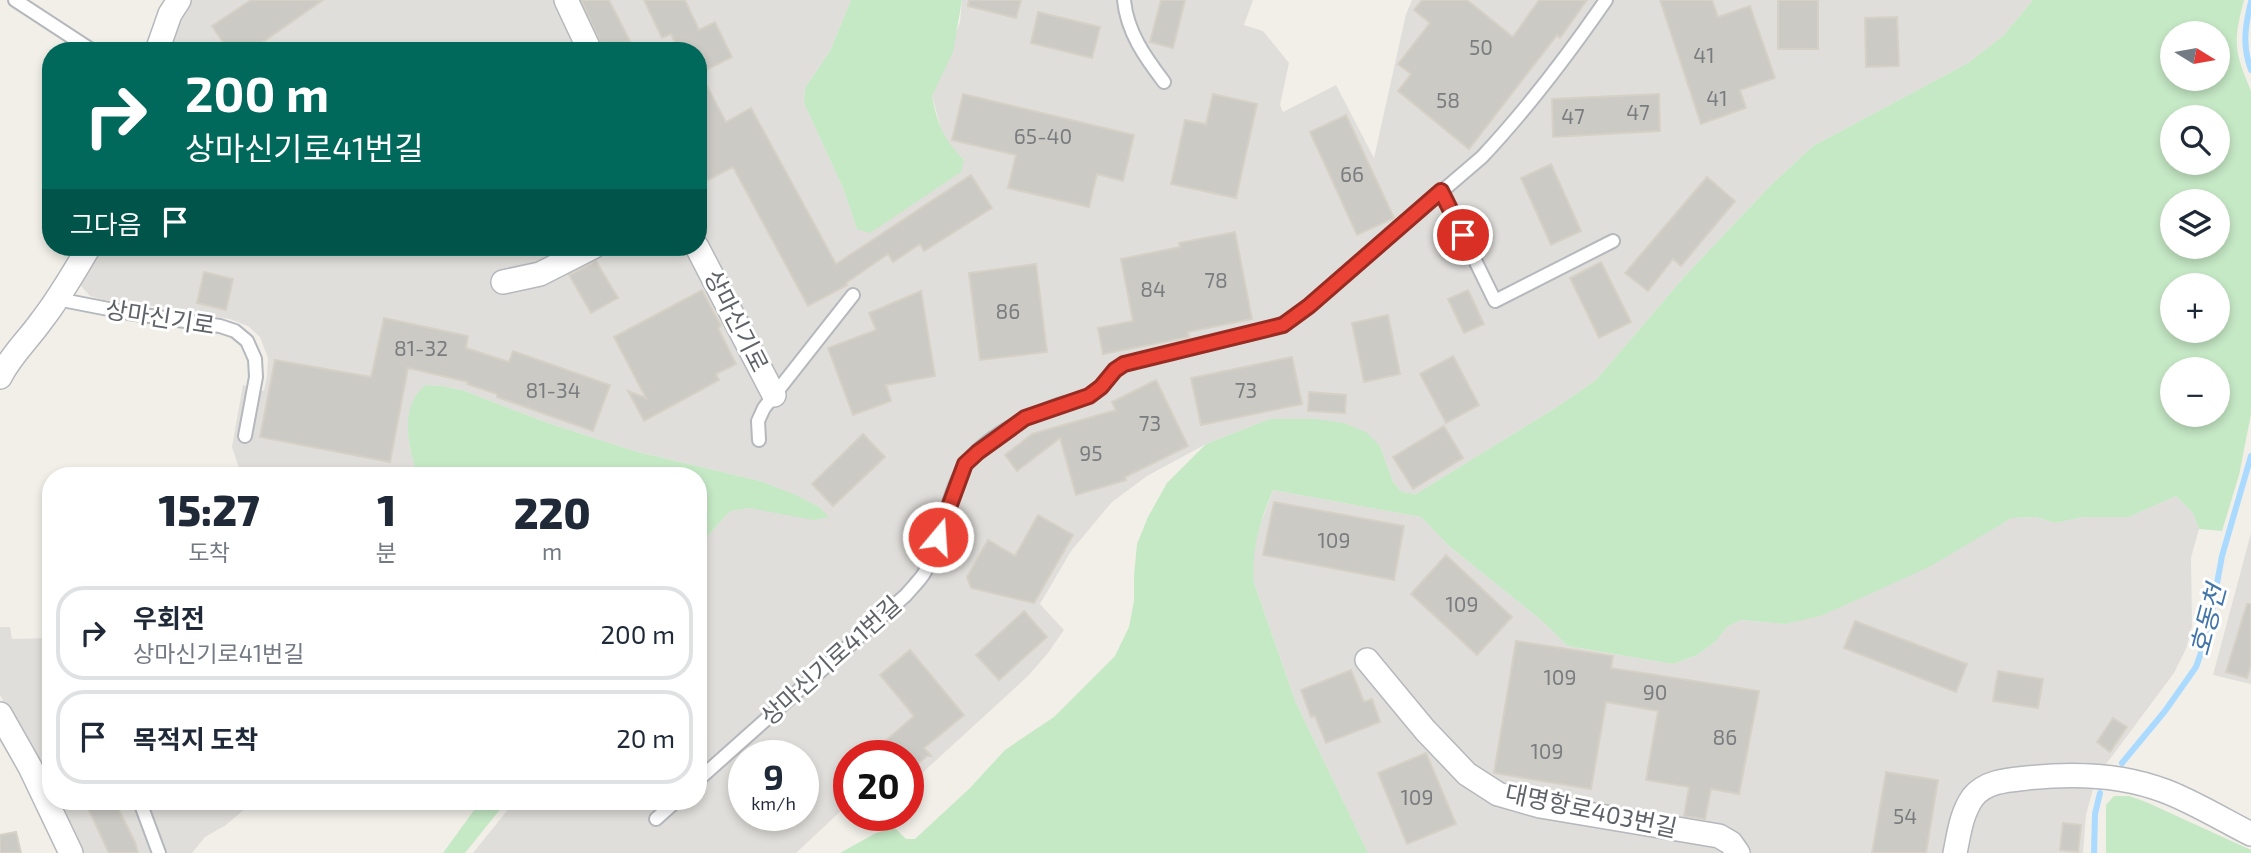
<!DOCTYPE html>
<html lang="ko">
<meta charset="utf-8">
<style>
:root{--surface:#fff;--page:#f6f6f7;--text:#1f2937;--muted:#747a83;--line:#e0e1e3}
body{margin:0;font-family:"Exo 2","Noto Sans KR",sans-serif;background:var(--page);color:var(--text);height:100vh;display:flex;flex-direction:column;font-size:26px;white-space:nowrap}
*{box-sizing:border-box;margin:0}
p{font-size:23px;color:var(--muted)}
.icon{flex:none;width:38px;height:38px;fill:none;stroke:currentColor;stroke-width:2;stroke-linecap:round;stroke-linejoin:round}
.map{position:relative;flex:1;overflow:hidden}
.panel{position:absolute;left:42px;top:467px;width:665px;height:343px;display:flex;flex-direction:column;background:var(--surface);border-radius:28px;box-shadow:0 4px 10px #0003}
.panel>*{flex:none}
.top-card{position:absolute;left:42px;top:42px;width:665px;height:214px;border-radius:28px;box-shadow:0 4px 10px #0003;background:#00695c;color:#fff;overflow:hidden}
.needle{width:46px;rotate:101deg}
.tools{position:absolute;left:2160px;top:21px;display:grid;gap:14px}
.tools a{display:grid;place-items:center;width:70px;height:70px;border-radius:50%;background:var(--surface);box-shadow:0 4px 10px #0003;font-size:35px}
.speed{position:absolute;left:728px;top:740px;display:flex;gap:14px;font-size:35px;font-weight:700;text-align:center}
.speed>*{display:grid;place-content:center;width:91px;height:91px;border-radius:50%;background:var(--surface);box-shadow:0 4px 10px #0003;line-height:1}
.speed small{font-size:18px;font-weight:400}
.speed .limit{border:10px solid #d22;background:#fff;color:#111}
.pin{position:absolute;display:grid;place-items:center;width:60px;height:60px;color:#fff;margin:-30px;border:4px solid #fff;border-radius:50%;box-shadow:0 2px 7px #0007}
.me{position:absolute;width:77px;margin:-38px;rotate:18deg;stroke-linejoin:round;filter:drop-shadow(0 0 5px #0008)}
.turn{display:flex;align-items:center;gap:24px;height:147px;padding:0 28px;font-size:32px}
.turn .icon{width:91px;height:91px;stroke-width:2.5}
.turn b{display:block;font-size:49px;line-height:60px}
.then{display:flex;align-items:center;height:66px;padding:0 28px;background:#0003;gap:14px;font-size:26px}
.eta{display:flex;justify-content:space-evenly;align-items:center;height:119px;text-align:center}
.eta b{font-size:42px;font-weight:800;line-height:49px}
ul{padding:0;list-style:none}
li{display:flex;align-items:center;gap:21px;height:94px;margin:0 14px 10px;padding:0 14px;border:4px solid var(--line);border-radius:28px}
li div{flex:1}
li b{display:block;font-size:26px}
li em{font-style:normal}
.map>svg:first-child{display:block}
.industrial{fill:#e0deda;fill-rule:evenodd}
.green{fill:#c5e8c5;fill-rule:evenodd}
.lines{fill:none;stroke-linecap:round;stroke-linejoin:round}
.stream{stroke:#aadaff;stroke-width:6}
.building{fill:#cccac5;stroke:#d6d1c6;stroke-width:2}
.lane-casing{stroke:#b5b8bc;stroke-width:16}
.street-casing{stroke:#b5b8bc;stroke-width:26}
.lane{stroke:#fff;stroke-width:12}
.street{stroke:#fff;stroke-width:23}
.route-casing{stroke:#982c22;stroke-width:18}
.route{stroke:#ea4335;stroke-width:12}
.labels{text-anchor:middle;stroke-width:6;stroke-linejoin:round;paint-order:stroke}
.number-label{font-size:21px;fill:#7a7d7f}
.street-label{font-size:24px;fill:#5f6368;stroke:#fff}
.water-label{font-size:26px;font-style:italic;fill:#4174aa;stroke:#fff}
</style>
<div class="map">
<svg width="2251" height="853" viewBox="0 0 2251 853">
<rect width="100%" height="100%" fill="#f1efe8"/>
<!-- industrial -->
<path class="industrial" d="M 189,0 L 851,0 L 830,51 L 805,88 L 804,103 L 843,188 L 857,229 L 964,160 L 949,145 L 942,132 L 932,96 L 960,22 L 962,0 L 1253,0 L 1244,25 L 1263,31 L 1289,63 L 1280,105 L 1283,112 L 1336,85 L 1374,158 L 1406,14 L 1412,0 L 2033,0 L 2003,36 L 1968,63 L 1813,146 L 1770,186 L 1685,276 L 1596,380 L 1560,405 L 1416,494 L 1402,492 L 1393,482 L 1380,446 L 1315,419 L 1270,419 L 1206,444 L 1147,476 L 1112,502 L 1071,551 L 1040,604 L 1064,630 L 1048,653 L 1028,676 L 908,786 L 908,756 L 849,756 L 849,806 L 843,809 L 796,853 L 473,853 L 514,802 L 698,802 L 698,547 L 730,511 L 749,508 L 774,511 L 819,507 L 795,495 L 760,481 L 634,451 L 548,423 L 462,390 L 442,386 L 425,385 L 408,428 L 410,448 L 418,476 L 239,476 L 240,471 L 232,447 L 243,385 L 264,391 L 267,376 L 268,358 L 260,337 L 248,326 L 230,319 L 170,308 L 103,300 L 90,296 L 81,286 L 83,274 L 100,247 L 698,247 L 698,51 L 166,51 L 175,22 ZM 744,756 L 803,756 L 803,816 L 744,816 Z
M 1273,490 L 1421,517 L 1449,546 L 1540,619 L 1568,646 L 1673,664 L 1697,655 L 1715,642 L 1727,627 L 1741,620 L 1785,624 L 1848,604 L 1929,566 L 2012,518 L 2036,517 L 2055,523 L 2083,517 L 2129,517 L 2176,496 L 2193,513 L 2199,529 L 2191,558 L 2192,626 L 2186,649 L 2174,673 L 2104,767 L 2093,789 L 2086,815 L 2083,853 L 1368,853 L 1296,703 L 1254,583 L 1252,562 L 1255,539 Z
M 2251,533 L 2251,684 L 2213,675 Z
M 0,627 L 10,627 L 12,639 L 51,638 L 51,788 L 0,695 Z
M 58,802 L 253,802 L 226,825 L 205,837 L 192,853 L 82,853 Z"/>
<!-- green -->
<path class="green" d="M 851,0 L 962,0 L 953,52 L 932,96 C 937,123 944,140 964,160 L 961,172 L 870,233 L 857,229 L 843,188 L 804,103 L 805,88 L 830,51 Z
M 2033,0 L 2244,0 C 2233,42 2234,51 2251,91 L 2251,414 L 2239,475 L 2222,531 L 2199,529 L 2193,513 L 2176,496 L 2129,517 L 2083,517 L 2055,523 L 2036,517 L 2012,518 L 1929,567 L 1848,604 L 1820,616 L 1785,624 L 1741,620 L 1727,627 L 1715,642 L 1697,655 L 1673,664 L 1568,646 L 1540,619 L 1449,546 L 1421,517 L 1273,490 C 1260,521 1251,549 1254,583 L 1296,703 L 1368,853 L 840,853 L 876,833 L 894,827 L 906,839 L 915,839 L 970,788 L 1005,750 L 1054,717 L 1115,656 L 1129,627 L 1134,601 L 1134,576 L 1137,544 L 1148,517 L 1167,483 L 1206,444 L 1270,419 L 1315,419 L 1344,423 L 1366,432 L 1380,446 L 1393,482 L 1402,492 L 1416,494 L 1560,405 L 1596,380 L 1685,276 L 1770,186 L 1813,146 L 1968,63 L 2003,36 ZM 2217,33 L 2217,79 L 2172,79 L 2172,33 ZM 2217,117 L 2217,163 L 2172,163 L 2172,117 ZM 2172,201 L 2217,201 L 2217,247 L 2172,247 ZM 2217,285 L 2217,331 L 2172,331 L 2172,285 ZM 2217,369 L 2217,415 L 2172,415 L 2172,369 Z
M 425,385 L 442,386 L 462,390 L 548,423 L 634,451 L 760,481 L 796,495 L 819,507 L 829,517 L 814,520 L 749,508 L 730,511 L 698,547 L 698,476 L 418,476 C 408,447 399,408 425,385 Z
M 2114,796 L 2129,796 L 2146,802 L 2251,850 L 2251,853 L 2106,853 L 2106,805 Z
M 480,802 L 506,802 L 465,853 L 443,853 Z"/>
<g class="lines">
<!-- stream -->
<path class="stream" d="M 2251,2 C 2245,26 2242,46 2251,70
M 2122,763 L 2165,711 L 2196,667 L 2208,633 L 2222,556 L 2251,456
M 2094,853 L 2095,814 L 2100,793"/>
</g>
<!-- building -->
<path class="building" d="M 251,0 L 323,0 L 250,51 L 229,51 L 212,26 Z
M 581,0 L 609,0 L 635,51 L 604,51 Z
M 644,0 L 685,0 L 699,30 L 715,22 L 732,57 L 700,73 L 726,122 L 751,108 L 836,264 L 971,175 L 992,208 L 924,251 L 920,244 L 893,262 L 888,254 L 846,283 L 847,285 L 808,306 L 733,167 L 698,185 L 698,51 L 679,51 L 671,34 L 662,38 Z
M 969,0 L 1021,0 L 1016,18 L 968,6 Z
M 1161,0 L 1185,0 L 1173,48 L 1150,42 Z
M 1422,0 L 1467,0 L 1513,37 L 1539,0 L 1587,0 L 1560,38 L 1557,35 L 1469,149 L 1398,91 L 1411,74 L 1398,64 L 1430,23 L 1414,10 Z
M 1660,0 L 1712,0 L 1718,17 L 1750,6 L 1775,78 L 1740,90 L 1746,108 L 1701,124 Z
M 1778,0 L 1818,0 L 1818,49 L 1778,49 Z
M 1038,12 L 1100,27 L 1092,58 L 1031,43 Z
M 1897,17 L 1899,66 L 1866,67 L 1865,18 Z
M 963,94 L 1134,135 L 1123,181 L 1097,174 L 1089,207 L 1008,188 L 1016,155 L 952,140 Z
M 1213,94 L 1257,104 L 1236,198 L 1171,184 L 1185,120 L 1206,124 Z
M 1659,94 L 1660,131 L 1553,137 L 1552,99 Z
M 1346,115 L 1394,218 L 1357,235 L 1310,132 Z
M 1551,164 L 1581,231 L 1551,245 L 1521,178 Z
M 1707,177 L 1735,201 L 1681,266 L 1673,259 L 1648,291 L 1625,273 Z
M 1235,232 L 1252,319 L 1188,332 L 1189,337 L 1103,354 L 1098,328 L 1133,321 L 1121,259 L 1180,247 L 1179,243 Z
M 596,261 L 618,298 L 591,313 L 569,275 Z
M 1601,262 L 1631,322 L 1599,338 L 1570,278 Z
M 1036,264 L 1047,352 L 980,360 L 969,273 Z
M 204,272 L 233,279 L 226,310 L 197,303 Z
M 702,290 L 721,326 L 718,328 L 736,364 L 716,374 L 719,380 L 644,421 L 628,391 L 646,398 L 614,337 Z
M 1468,290 L 1484,324 L 1464,333 L 1448,299 Z
M 921,291 L 935,376 L 886,385 L 891,401 L 853,415 L 828,348 L 876,330 L 869,313 Z
M 1388,315 L 1400,374 L 1364,382 L 1352,323 Z
M 384,318 L 468,336 L 466,348 L 509,362 L 513,351 L 610,385 L 593,431 L 497,397 L 497,394 L 467,384 L 468,382 L 408,368 L 390,462 L 260,437 L 275,360 L 371,377 Z
M 1453,356 L 1479,405 L 1446,423 L 1420,374 Z
M 1292,357 L 1302,404 L 1201,425 L 1191,378 Z
M 1156,380 L 1188,446 L 1125,477 L 1126,480 L 1076,495 L 1060,438 L 1017,471 L 1005,455 L 1032,434 L 1116,410 L 1112,402 Z
M 1309,392 L 1346,395 L 1345,413 L 1308,411 Z
M 1444,426 L 1463,458 L 1413,489 L 1393,457 Z
M 863,434 L 885,457 L 833,506 L 812,484 Z
M 1274,502 L 1404,526 L 1394,580 L 1263,555 Z
M 1038,515 L 1073,535 L 1034,603 L 971,588 L 967,577 L 988,540 L 1015,556 Z
M 1446,555 L 1512,617 L 1477,655 L 1411,594 Z
M 2247,604 L 2251,604 L 2251,664 L 2247,678 L 2226,672 Z
M 1024,611 L 1047,637 L 999,680 L 976,655 Z
M 1855,621 L 1967,664 L 1956,692 L 1844,648 Z
M 1516,641 L 1613,656 L 1611,668 L 1759,691 L 1739,794 L 1711,789 L 1705,819 L 1684,816 L 1689,787 L 1646,780 L 1658,711 L 1606,702 L 1591,789 L 1494,773 Z
M 910,650 L 964,715 L 924,748 L 931,756 L 927,756 L 908,772 L 908,756 L 868,756 L 914,716 L 880,675 Z
M 1351,670 L 1364,702 L 1372,699 L 1380,722 L 1326,743 L 1315,716 L 1311,717 L 1301,690 Z
M 1998,671 L 2043,679 L 2038,708 L 1993,701 Z
M 2113,718 L 2127,727 L 2110,752 L 2097,742 Z
M 1426,753 L 1456,824 L 1407,844 L 1378,773 Z
M 1886,772 L 1938,780 L 1926,853 L 1872,853 Z
M 85,802 L 115,802 L 135,842 L 138,853 L 109,853 Z
M 2063,823 L 2081,825 L 2078,852 L 2060,850 Z
M 16,832 L 21,853 L 0,853 L 0,835 Z"/>
<g class="lines">
<!-- lane casing -->
<g class="lane-casing">
<path id="lane" d="M 15,0 L 93,51
M 1124,0 C 1127,32 1145,57 1164,82
M 1441,191 L 1495,301 L 1613,241
M 57,299 L 129,313 L 220,326 L 235,331 L 247,341 L 255,359 L 256,377 L 245,436
M 759,440 L 758,421 L 764,408 L 853,295
M 698,780 L 906,595 C 911,589 918,582 923,575 C 944,542 944,499 965,466 C 982,438 1028,416 1058,405 C 1068,402 1079,400 1088,396 C 1104,389 1110,373 1124,364 L 1267,330 L 1293,319 L 1482,157 C 1528,108 1568,55 1606,0
M 140,802 L 159,853
M 656,819 L 675,802"/>
</g>
<!-- street casing -->
<g class="street-casing">
<path id="street" d="M 566,0 L 590,51
M 157,51 L 170,14 L 179,0
M 697,247 L 774,395
M 503,282 L 540,274 L 593,247
M 0,377 C 11,355 28,340 42,320 C 60,297 74,272 89,247
M 1367,660 L 1425,730 L 1467,774 L 1498,794 L 1540,806 L 1719,836 L 1731,843 L 1738,853
M 0,714 L 30,767 L 71,853
M 1955,853 C 1959,834 1961,814 1973,797 C 1986,781 2008,780 2027,778 C 2072,773 2121,774 2165,791 C 2194,802 2223,820 2251,834"/>
</g>
<!-- lane -->
<use href="#lane" class="lane"/>
<!-- street -->
<use href="#street" class="street"/>
</g>
<g class="lines">
<!-- route casing -->
<g class="route-casing">
<path id="route" d="M 938,537 L 965,464 L 978,452 L 1025,418 L 1089,396 L 1101,387 L 1115,370 L 1124,364 L 1283,325 L 1309,306 L 1441,191 L 1463,235"/>
</g>
<!-- route -->
<use href="#route" class="route"/>
</g>
<g class="labels">
<!-- number labels -->
<g class="number-label">
<text x="1481" y="55">50</text>
<text x="1704" y="63">41</text>
<text x="1717" y="106">41</text>
<text x="1448" y="108">58</text>
<text x="1638" y="120">47</text>
<text x="1573" y="124">47</text>
<text x="1043" y="144">65-40</text>
<text x="1352" y="182">66</text>
<text x="1216" y="288">78</text>
<text x="1153" y="297">84</text>
<text x="1008" y="319">86</text>
<text x="421" y="356">81-32</text>
<text x="553" y="398">81-34</text>
<text x="1246" y="398">73</text>
<text x="1150" y="431">73</text>
<text x="1091" y="461">95</text>
<text x="1334" y="548">109</text>
<text x="1462" y="612">109</text>
<text x="1560" y="685">109</text>
<text x="1655" y="700">90</text>
<text x="1725" y="745">86</text>
<text x="1547" y="759">109</text>
<text x="1417" y="805">109</text>
<text x="1905" y="824">54</text>
</g>
<!-- street labels -->
<g class="street-label">
<text transform="translate(160 318) rotate(9)" y="8">상마신기로</text>
<text transform="translate(736 321) rotate(63)" y="8">상마신기로</text>
<text transform="translate(831 661) rotate(-42)" y="8">상마신기로41번길</text>
<text transform="translate(1591 811) rotate(12)" y="8">대명항로403번길</text>
</g>
<!-- water labels -->
<g class="water-label">
<text transform="translate(2208 620) rotate(-75)" y="9">호동천</text>
</g>
</g>
</svg>
<div class="tools">
<a><svg class="needle" viewBox="-14 -14 28 28"><path d="M0-13l5 13h-10z" fill="#e53935"/><path d="M0 13l5-13h-10z" fill="#747a83"/></svg></a>
<a><svg class="icon" aria-label="search" viewBox="0 0 24 24"><circle cx="10" cy="10" r="6"/><path d="M15 15l6 6"/></svg></a>
<a><svg class="icon" aria-label="layers" viewBox="0 0 24 24"><path d="M12 4l9 5-9 5-9-5zM3 14l9 5 9-5"/></svg></a>
<a>+</a>
<a>−</a>
</div>
<div class="speed"><div>9<small>km/h</small></div><div class="limit">20</div></div>
<div class="pin" style="left:1463px;top:235px;background:#d93025"><svg class="icon" aria-label="arrive" viewBox="0 0 24 24"><path d="M6 21V4h12l-3 4 3 4H6"/></svg></div>
<svg class="me" style="left:938px;top:537px" viewBox="-20 -20 40 40"><circle r="17" fill="#ea4335" stroke="#fff" stroke-width="3"/><path d="M0-11L8 9 0 5-8 9z" fill="#fff"/></svg>
<div class="top-card">
<div class="turn"><svg class="icon" aria-label="right" viewBox="0 0 24 24"><path d="M7 20v-9h11M14 6l5 5-5 5"/></svg><div><b>200 m</b>상마신기로41번길</div></div>
<div class="then">그다음<svg class="icon" aria-label="arrive" viewBox="0 0 24 24"><path d="M6 21V4h12l-3 4 3 4H6"/></svg></div>
</div>
<section class="panel">
<div class="eta">
<div><b>15:27</b><p>도착</p></div>
<div><b>1</b><p>분</p></div>
<div><b>220</b><p>m</p></div>
</div>
<ul>
<li><svg class="icon" aria-label="right" viewBox="0 0 24 24"><path d="M7 20v-9h11M14 6l5 5-5 5"/></svg><div><b>우회전</b><p>상마신기로41번길</p></div><em>200 m</em></li>
<li><svg class="icon" aria-label="arrive" viewBox="0 0 24 24"><path d="M6 21V4h12l-3 4 3 4H6"/></svg><div><b>목적지 도착</b></div><em>20 m</em></li>
</ul>
</section>
</div>
